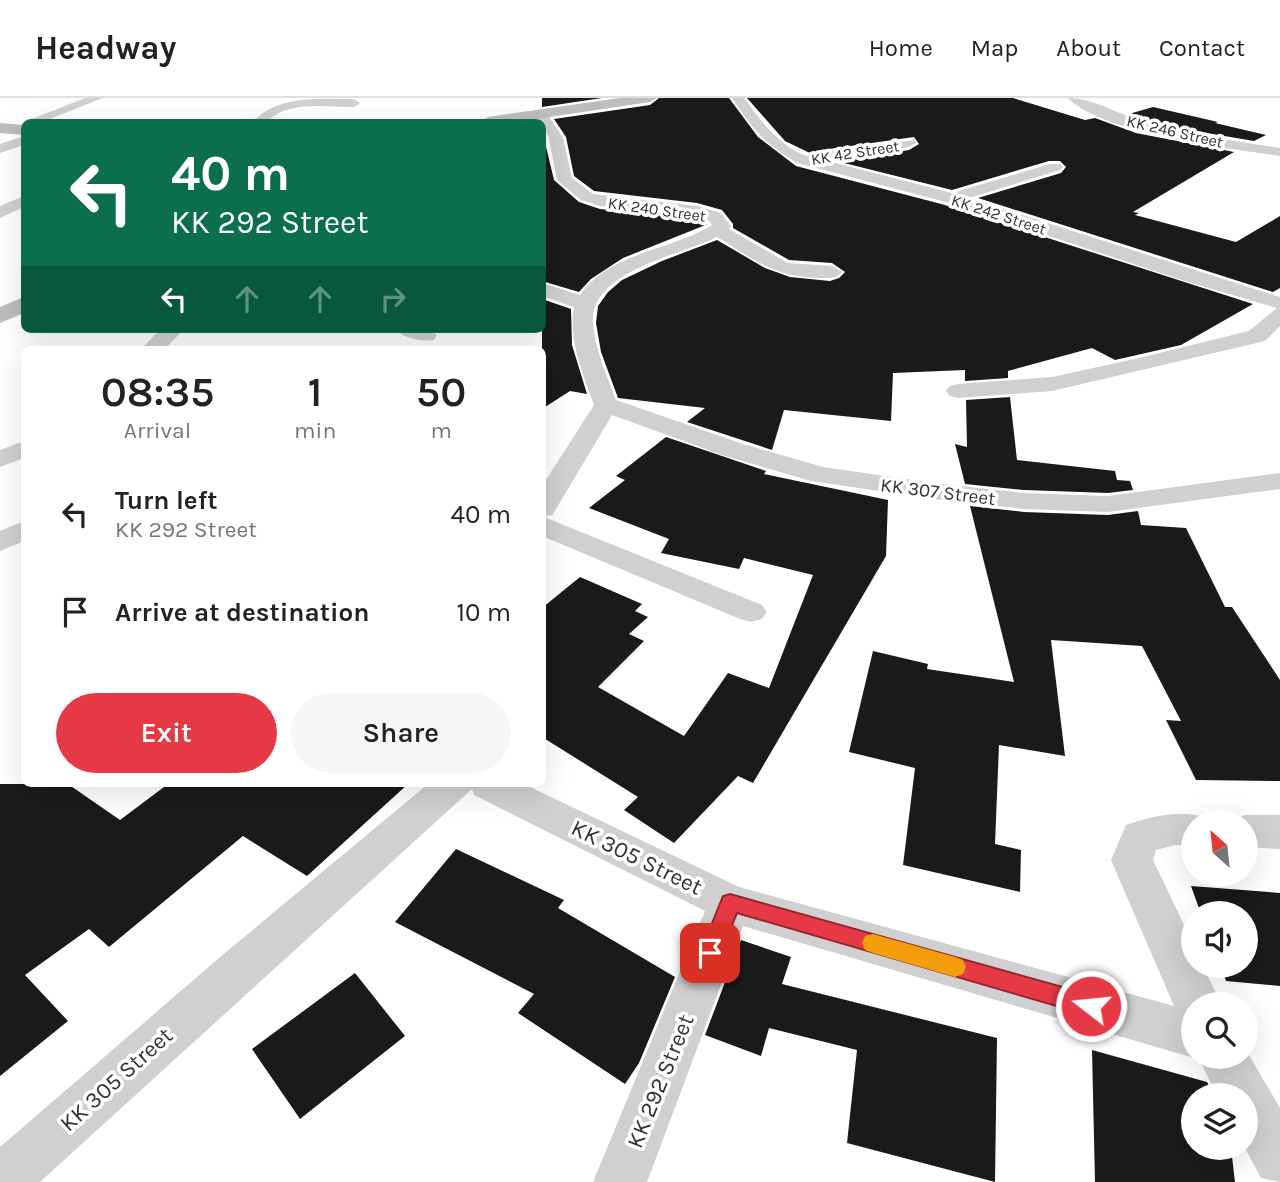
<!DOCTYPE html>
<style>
:root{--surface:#fff;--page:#f6f6f6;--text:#222;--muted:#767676;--line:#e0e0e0;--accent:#e63946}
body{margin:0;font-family:Karla,sans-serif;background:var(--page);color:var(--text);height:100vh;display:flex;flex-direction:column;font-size:26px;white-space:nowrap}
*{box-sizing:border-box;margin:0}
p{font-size:23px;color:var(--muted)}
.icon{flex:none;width:38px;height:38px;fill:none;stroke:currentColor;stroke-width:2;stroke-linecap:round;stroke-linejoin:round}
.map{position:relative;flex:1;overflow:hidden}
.drawer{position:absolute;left:21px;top:248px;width:525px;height:441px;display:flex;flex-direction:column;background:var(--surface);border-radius:10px;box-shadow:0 7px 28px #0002}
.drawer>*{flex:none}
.guide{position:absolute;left:21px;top:21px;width:525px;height:214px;border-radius:10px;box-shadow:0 7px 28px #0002;background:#0b6e4f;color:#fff;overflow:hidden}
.needle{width:46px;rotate:333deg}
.fabs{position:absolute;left:1181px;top:712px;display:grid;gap:14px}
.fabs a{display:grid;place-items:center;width:77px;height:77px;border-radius:50%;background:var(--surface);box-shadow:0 7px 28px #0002;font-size:35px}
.pin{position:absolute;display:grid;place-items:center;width:60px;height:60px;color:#fff;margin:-30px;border-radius:14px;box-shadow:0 4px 10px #0006}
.me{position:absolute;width:77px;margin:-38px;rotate:286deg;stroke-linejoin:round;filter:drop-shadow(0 0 5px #0008)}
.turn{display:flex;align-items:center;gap:24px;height:147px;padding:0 35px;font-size:32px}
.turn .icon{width:91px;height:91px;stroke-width:2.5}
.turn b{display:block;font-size:49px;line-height:60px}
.lanes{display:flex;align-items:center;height:66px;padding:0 35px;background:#0003;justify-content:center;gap:35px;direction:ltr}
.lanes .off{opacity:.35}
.eta{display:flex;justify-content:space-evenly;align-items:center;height:119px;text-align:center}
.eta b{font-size:42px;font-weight:600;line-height:49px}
.cta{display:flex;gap:14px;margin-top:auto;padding:14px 35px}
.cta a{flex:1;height:80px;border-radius:42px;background:var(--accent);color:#fff;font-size:28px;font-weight:600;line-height:80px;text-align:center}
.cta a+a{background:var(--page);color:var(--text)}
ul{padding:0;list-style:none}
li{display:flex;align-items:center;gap:21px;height:98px;padding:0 35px}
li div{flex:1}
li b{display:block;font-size:26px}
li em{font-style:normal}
header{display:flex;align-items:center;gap:42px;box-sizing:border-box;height:98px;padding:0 35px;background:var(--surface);border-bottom:2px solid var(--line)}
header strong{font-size:33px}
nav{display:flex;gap:38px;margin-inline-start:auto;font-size:24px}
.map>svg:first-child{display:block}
.building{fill:#1a1a1a}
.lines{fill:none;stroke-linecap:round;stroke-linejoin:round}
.street{fill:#d0d0d0;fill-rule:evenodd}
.secondary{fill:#bdbdbd;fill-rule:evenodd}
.route{fill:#e63946;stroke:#96252e;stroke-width:2}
.slow{fill:#f59e0b}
.labels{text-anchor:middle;stroke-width:7;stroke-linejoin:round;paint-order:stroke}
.far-street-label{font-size:16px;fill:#333;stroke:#fff}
.street-label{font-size:19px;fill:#333;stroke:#fff}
.near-street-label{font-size:23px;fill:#333;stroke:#fff}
</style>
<header>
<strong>Headway</strong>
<nav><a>Home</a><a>Map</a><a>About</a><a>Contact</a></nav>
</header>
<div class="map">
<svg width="1280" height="1084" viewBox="0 0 1280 1084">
<rect width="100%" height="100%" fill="#fff"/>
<!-- building -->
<path class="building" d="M 542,0 L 602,0 L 542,9 Z
M 659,0 L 729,0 L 758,39 L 796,68 L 945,107 L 1253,206 L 1181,247 L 1115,262 L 1092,250 L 1008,273 L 1008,280 L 965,283 L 965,272 L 893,275 L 891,323 L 784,312 L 772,352 L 687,324 L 705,310 L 618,300 L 601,254 L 596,225 L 598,208 L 608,194 L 622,182 L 662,163 L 717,142 L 765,170 L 790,179 L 830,183 L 839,180 L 845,174 L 832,165 L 789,162 L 733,130 L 733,126 L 722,112 L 697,105 L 594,93 L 574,78 L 566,39 L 554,21 L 650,7 Z
M 747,0 L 1013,0 L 1085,22 L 1095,20 L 1136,35 L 1234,54 L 1133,114 L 1139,115 L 1135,117 L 1236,144 L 1280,118 L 1280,190 L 1273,194 L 978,100 L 1061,75 L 1066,69 L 1060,63 L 1049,63 L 952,92 L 840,64 L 909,52 L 919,46 L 914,39 L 822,52 L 814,57 L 785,43 Z
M 1153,9 L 1218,24 L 1215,25 L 1266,37 L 1254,43 L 1183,31 L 1129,16 Z
M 542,32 L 554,82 L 579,104 L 600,111 L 694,121 L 708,126 L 623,160 L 591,181 L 579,194 L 542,183 Z
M 542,201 L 571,211 L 572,247 L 587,296 L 570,293 L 542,311 Z
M 1010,299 L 1017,362 L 1115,373 L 1117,382 L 1130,383 L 1133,392 L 1108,395 L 1024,392 L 965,386 L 955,346 L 967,349 L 966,302 Z
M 666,339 L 766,373 L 764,376 L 888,402 L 886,458 L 753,685 L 738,678 L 674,745 L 624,712 L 638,699 L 542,639 L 542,510 L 580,479 L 642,506 L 635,513 L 648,519 L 629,536 L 644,543 L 598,589 L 684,638 L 728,575 L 769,590 L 813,477 L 744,460 L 739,471 L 661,455 L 669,441 L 589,410 L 625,382 L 616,378 Z
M 970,408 L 1024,414 L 1108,417 L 1138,413 L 1141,427 L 1186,430 L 1225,509 L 1232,509 L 1280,582 L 1280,683 L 1196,682 L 1166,622 L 1181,623 L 1142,548 L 1051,542 L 1065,658 L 999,647 L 995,746 L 1021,752 L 1020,794 L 903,767 L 915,670 L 849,654 L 873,553 L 928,566 L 927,571 L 1014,584 Z
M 0,686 L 68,686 L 120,722 L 168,686 L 408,686 L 307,778 L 243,738 L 109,849 L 89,831 L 25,877 L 68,923 L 0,978 Z
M 456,751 L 564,802 L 558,810 L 675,879 L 639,965 L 625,986 L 518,915 L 534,896 L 395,824 Z
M 1191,788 L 1280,795 L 1280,888 L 1226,883 L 1221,868 L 1246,868 L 1246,816 L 1201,816 Z
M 741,842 L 791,859 L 782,886 L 997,940 L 995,1084 L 847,1045 L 857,952 L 769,930 L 761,958 L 705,937 Z
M 355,875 L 405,938 L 300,1021 L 252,951 Z
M 1092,952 L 1207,984 L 1214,998 L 1194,998 L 1194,1050 L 1231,1050 L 1235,1084 L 1095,1084 Z"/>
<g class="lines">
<!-- street -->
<path class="street" d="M 85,0 L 103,0 L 42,24 L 24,24 Z
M 732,0 L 744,0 C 763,25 783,54 815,60 L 817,56 L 822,55 L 914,42 L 916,45 L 909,49 L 828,63 L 952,95 L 1050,66 L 1060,66 L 1063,69 L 1060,72 L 969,100 L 1280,199 L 1280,228 L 1265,243 L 1052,293 L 958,300 L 950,298 L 946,293 L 950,288 L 958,286 L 1052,279 L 1139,260 L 1249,233 L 1277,210 L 1188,184 L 946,104 L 797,65 C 765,47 752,30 732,0 Z
M 1068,0 C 1095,0 1123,19 1150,26 C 1193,38 1237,43 1280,50 L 1280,58 C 1229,50 1103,36 1068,0 Z
M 342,1 L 354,1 L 360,5 L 354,9 C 327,9 286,2 267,24 L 253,24 C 273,0 312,0 342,1 Z
M 542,14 L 547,15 L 563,40 L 572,80 L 593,96 L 697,108 L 721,115 L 731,128 L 729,131 L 788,165 L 832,168 L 842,174 C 836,181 830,180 822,180 C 775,180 755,162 717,139 C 681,157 589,173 593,225 C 595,252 607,278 616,302 L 743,346 L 823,369 L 941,386 L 1024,395 L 1108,398 L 1280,375 L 1280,391 L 1108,414 L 1024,411 L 941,402 L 811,383 L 725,358 L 612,317 L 556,411 L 552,417 L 544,419 L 762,507 L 767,514 L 762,521 L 751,524 L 740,521 L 542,438 L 542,388 L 594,307 C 583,276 568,242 574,209 L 542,198 L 542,185 L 580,197 C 610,154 670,153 712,127 L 709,123 L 695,118 L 600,108 L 581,102 L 557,82 L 549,40 L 542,24 L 539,24 L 535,18 Z
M 24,38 L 24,47 L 0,55 L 0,46 Z
M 24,98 L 24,109 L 0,120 L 0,108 Z
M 161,231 L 184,231 L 164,252 L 140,252 Z
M 395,231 L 429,231 L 437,237 L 434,242 C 422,244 402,240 395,231 Z
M 24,343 L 24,360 L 0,369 L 0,352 Z
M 24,423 L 24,443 L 0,453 L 0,433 Z
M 428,686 L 524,686 L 739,789 L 1174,908 L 1111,762 L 1126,727 C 1153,718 1180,711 1208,720 L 1210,724 L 1194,724 L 1194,748 L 1175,747 L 1156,752 L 1153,762 L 1194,848 L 1194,868 L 1203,868 L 1221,906 L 1194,906 L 1194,959 L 1197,959 L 1194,960 L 743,828 L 647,1084 L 593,1084 L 705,813 L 474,697 L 472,691 L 40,1084 L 0,1084 L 0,1049 L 219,860 Z
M 1246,717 L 1280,717 L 1280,751 L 1246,749 L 1246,724 L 1230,724 L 1232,721 Z
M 1246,952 L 1280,1010 L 1280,1084 L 1261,1080 L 1245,1050 L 1246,998 L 1217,998 L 1198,959 L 1246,959 Z"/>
<!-- secondary -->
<path class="secondary" d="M 620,0 L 657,0 L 650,4 L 516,24 L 480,24 L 488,19 Z
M 0,25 L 24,27 L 24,37 L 0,35 Z
M 24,199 L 24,215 L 0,225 L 0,209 Z"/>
</g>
<!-- route -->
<path class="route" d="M 730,796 L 1091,897 L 1099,900 L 1102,908 L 1099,915 L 1091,918 L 737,815 L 718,862 L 710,865 L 703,862 L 700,855 L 723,798 Z"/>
<!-- slow -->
<path class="slow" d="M 873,836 L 955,859 L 963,862 L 966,869 L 963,876 L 955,879 L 873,855 L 865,852 L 862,845 L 865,838 Z"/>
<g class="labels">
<!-- far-street labels -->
<g class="far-street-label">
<text transform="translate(1175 33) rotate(13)" y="6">KK 246 Street</text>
<text transform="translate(855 54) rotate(-9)" y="6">KK 42 Street</text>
<text transform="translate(657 111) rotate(8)" y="6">KK 240 Street</text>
<text transform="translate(999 116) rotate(18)" y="6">KK 242 Street</text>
</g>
<!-- street labels -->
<g class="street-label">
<text transform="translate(938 393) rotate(7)" y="7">KK 307 Street</text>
</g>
<!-- near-street labels -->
<g class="near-street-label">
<text transform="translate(637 759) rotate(26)" y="8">KK 305 Street</text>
<text transform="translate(116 981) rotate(-42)" y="8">KK 305 Street</text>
<text transform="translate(660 983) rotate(-68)" y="8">KK 292 Street</text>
</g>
</g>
</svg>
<div class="fabs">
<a><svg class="needle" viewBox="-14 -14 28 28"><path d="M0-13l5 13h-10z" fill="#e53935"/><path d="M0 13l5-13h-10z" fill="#767676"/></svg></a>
<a><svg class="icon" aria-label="sound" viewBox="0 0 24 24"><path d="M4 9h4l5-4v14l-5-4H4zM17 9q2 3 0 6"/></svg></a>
<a><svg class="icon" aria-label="search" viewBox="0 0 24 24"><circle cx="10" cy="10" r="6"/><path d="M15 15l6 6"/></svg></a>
<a><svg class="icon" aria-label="layers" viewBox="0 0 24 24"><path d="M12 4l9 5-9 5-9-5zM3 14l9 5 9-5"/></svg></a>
</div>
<div class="pin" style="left:710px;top:855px;background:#d93025"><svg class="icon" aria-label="arrive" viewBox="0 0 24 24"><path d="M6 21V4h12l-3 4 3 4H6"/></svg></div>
<svg class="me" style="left:1091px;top:908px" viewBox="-20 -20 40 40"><circle r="17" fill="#e63946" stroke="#fff" stroke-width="3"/><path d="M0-11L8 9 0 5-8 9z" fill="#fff"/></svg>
<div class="guide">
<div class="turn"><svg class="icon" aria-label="left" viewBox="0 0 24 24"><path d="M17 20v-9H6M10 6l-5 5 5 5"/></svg><div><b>40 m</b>KK 292 Street</div></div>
<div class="lanes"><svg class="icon" aria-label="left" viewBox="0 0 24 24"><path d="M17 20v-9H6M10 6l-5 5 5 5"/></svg><svg class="icon off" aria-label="ahead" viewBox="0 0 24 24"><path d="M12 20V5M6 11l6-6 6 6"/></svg><svg class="icon off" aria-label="ahead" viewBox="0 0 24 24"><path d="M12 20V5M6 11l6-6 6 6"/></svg><svg class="icon off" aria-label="right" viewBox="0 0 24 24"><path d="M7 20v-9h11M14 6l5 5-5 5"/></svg></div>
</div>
<section class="drawer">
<div class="eta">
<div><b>08:35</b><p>Arrival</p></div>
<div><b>1</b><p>min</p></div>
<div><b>50</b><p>m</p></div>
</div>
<ul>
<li><svg class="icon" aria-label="left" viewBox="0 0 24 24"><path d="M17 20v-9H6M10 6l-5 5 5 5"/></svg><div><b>Turn left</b><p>KK 292 Street</p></div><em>40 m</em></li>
<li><svg class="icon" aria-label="arrive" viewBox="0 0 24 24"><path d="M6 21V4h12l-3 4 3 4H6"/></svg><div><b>Arrive at destination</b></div><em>10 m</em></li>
</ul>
<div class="cta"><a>Exit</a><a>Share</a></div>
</section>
</div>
